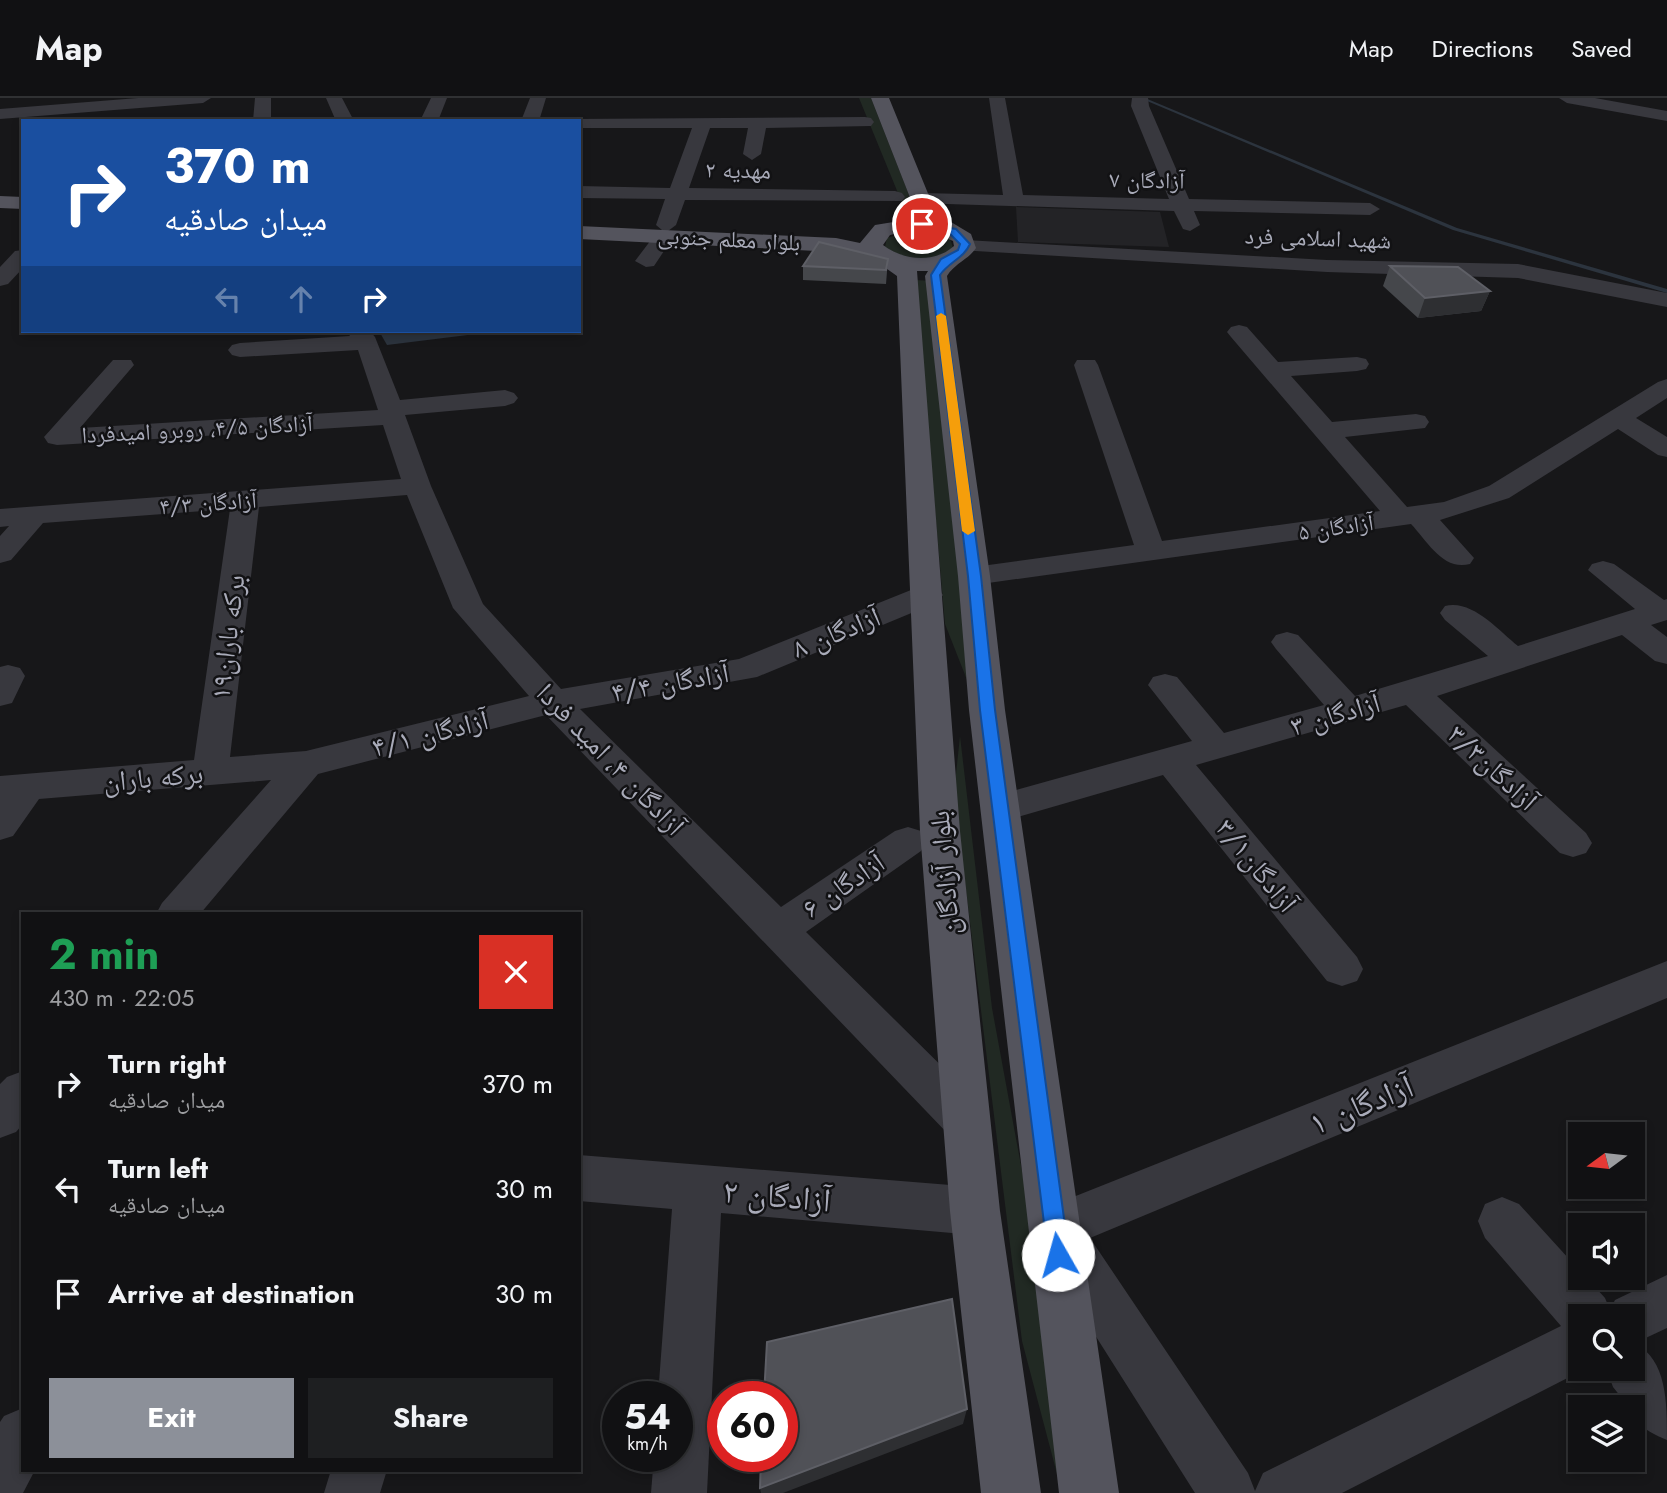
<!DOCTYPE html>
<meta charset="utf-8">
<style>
:root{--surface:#111113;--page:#1e1f21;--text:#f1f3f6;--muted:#9c9da0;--line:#303133;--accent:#8c9099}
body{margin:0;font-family:Jost,"Noto Naskh Arabic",sans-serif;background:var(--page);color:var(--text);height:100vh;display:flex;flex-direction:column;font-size:26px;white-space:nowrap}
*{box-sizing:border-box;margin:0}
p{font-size:23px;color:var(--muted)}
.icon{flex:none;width:38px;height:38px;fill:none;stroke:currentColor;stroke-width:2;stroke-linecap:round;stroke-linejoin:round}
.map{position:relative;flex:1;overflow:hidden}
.drawer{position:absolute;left:21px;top:814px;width:560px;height:560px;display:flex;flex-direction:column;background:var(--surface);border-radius:0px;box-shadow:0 4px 10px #0003,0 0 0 2px var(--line)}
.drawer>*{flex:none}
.top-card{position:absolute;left:21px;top:21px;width:560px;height:214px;border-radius:0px;box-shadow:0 4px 10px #0003,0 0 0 2px var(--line);background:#1a4fa0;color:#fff;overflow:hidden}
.needle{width:46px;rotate:255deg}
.tools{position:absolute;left:1568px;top:1024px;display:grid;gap:14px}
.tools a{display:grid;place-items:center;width:77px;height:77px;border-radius:0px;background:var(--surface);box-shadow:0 4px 10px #0003,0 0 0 2px var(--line);font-size:35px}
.speed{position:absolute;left:602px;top:1283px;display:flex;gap:14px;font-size:35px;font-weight:700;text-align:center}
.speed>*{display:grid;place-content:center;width:91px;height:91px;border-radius:50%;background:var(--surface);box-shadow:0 4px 10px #0003,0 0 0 2px var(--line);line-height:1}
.speed small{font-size:18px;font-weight:400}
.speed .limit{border:10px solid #d22;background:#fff;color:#111}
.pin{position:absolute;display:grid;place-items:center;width:60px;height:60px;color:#fff;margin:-30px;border:4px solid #fff;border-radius:50%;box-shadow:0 2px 7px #0007}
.me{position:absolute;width:77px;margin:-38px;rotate:353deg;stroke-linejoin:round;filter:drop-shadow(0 0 5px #0008)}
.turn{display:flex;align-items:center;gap:24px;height:147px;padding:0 28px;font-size:32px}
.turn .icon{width:91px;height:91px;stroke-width:2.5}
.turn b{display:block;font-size:49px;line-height:60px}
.lanes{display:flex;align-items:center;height:66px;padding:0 28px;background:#0003;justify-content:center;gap:35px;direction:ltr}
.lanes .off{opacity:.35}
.round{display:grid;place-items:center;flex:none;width:74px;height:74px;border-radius:0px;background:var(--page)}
.overview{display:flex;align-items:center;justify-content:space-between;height:119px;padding:0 28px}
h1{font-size:42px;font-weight:700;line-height:52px;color:#1e9e55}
.button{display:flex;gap:14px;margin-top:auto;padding:14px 28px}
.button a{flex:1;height:80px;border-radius:0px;background:var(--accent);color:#fff;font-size:28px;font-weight:700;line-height:80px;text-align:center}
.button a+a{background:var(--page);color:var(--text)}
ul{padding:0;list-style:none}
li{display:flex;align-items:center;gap:21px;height:105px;padding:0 28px}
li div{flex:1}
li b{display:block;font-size:26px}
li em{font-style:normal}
header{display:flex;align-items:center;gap:42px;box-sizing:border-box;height:98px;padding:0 35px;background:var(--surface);border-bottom:2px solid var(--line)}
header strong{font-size:33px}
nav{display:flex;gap:38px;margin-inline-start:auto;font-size:24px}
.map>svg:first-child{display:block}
.built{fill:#232326}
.green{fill:#212923}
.water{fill:#2c343e}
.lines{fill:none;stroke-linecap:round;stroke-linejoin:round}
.stream{fill:#2c343e;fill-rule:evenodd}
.minor{fill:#38383e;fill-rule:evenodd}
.major{fill:#54545d;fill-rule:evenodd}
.wall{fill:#45474b}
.shaded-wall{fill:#2e2f32}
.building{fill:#505157;stroke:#5e5f66;stroke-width:2}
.route{fill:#1a73e8;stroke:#114b97;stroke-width:2}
.slow{fill:#f59e0b}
.labels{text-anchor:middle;stroke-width:5;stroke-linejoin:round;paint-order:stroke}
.far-street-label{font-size:23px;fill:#a9abb9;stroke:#121214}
.street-label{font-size:28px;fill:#a9abb9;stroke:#121214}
.near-street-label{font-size:33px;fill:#a9abb9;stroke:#121214}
</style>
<header>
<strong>Map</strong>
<nav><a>Map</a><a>Directions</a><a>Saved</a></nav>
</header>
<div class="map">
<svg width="1667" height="1395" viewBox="0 0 1667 1395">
<rect width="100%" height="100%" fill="#171719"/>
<!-- built -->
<path class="built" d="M 1016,109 L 1160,114 L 1169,149 L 1018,144 Z"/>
<!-- green -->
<path class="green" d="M 859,0 L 871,0 L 917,117 L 907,117 Z
M 913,132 L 934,133 L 950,140 L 953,150 C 932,165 906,163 885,149 L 887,140 Z
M 915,182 L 932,183 L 969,587 L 945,526 Z
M 960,638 L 992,910 L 1024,1084 L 1062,1395 L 1022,1243 L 954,695 Z"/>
<!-- water -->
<path class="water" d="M 379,233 L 500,233 L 387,247 Z"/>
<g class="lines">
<!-- stream -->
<path class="stream" d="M 1140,0 L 1145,0 L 1457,130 L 1667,191 L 1667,195 L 1453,132 Z"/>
<!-- minor -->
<path class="minor" d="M 138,0 L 211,0 L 203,5 L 0,21 L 0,11 Z
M 255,0 L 271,0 L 271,23 L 253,23 Z
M 326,0 L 342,0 L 354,23 L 336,23 Z
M 431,0 L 447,0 L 438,23 L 420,23 Z
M 530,0 L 546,0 L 539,23 L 521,23 Z
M 989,0 L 1005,0 L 1023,97 L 1169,101 L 1131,8 L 1132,0 L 1148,0 L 1149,8 L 1189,101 L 1370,105 L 1380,111 L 1370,117 L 1194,113 L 1200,127 L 1190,133 L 1183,131 L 1174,113 L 916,105 L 913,101 L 923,95 L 1003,97 Z
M 1559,0 L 1595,0 L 1667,13 L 1667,23 L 1567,5 Z
M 865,19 L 871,20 L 874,24 L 871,28 L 766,30 L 761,56 L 752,62 L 743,56 L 748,30 L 710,30 L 689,90 L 895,93 L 902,95 L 905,99 L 902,103 L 685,102 L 676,127 L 668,133 L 674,138 L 654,168 L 646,169 L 635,163 L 657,134 L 662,132 L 656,127 L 665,101 L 579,100 L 579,88 L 670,90 L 692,30 L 579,30 L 579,23 L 573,21 Z
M 965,142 L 1327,162 L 1518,166 L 1667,195 L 1667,209 L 1518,180 L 1327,174 L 958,152 L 954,148 L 958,144 Z
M 23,152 L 23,170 L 8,186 L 0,188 L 0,169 L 15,153 Z
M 1239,227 L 1247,229 L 1278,264 L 1357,259 L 1366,261 L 1369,266 L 1366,271 L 1357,273 L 1291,278 L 1332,324 L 1416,316 L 1425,318 L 1429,324 L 1425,330 L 1345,339 L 1407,409 L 1444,404 L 1489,388 L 1658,284 L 1667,281 L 1667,300 L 1636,320 L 1667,339 L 1667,359 L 1658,357 L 1618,331 L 1509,400 L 1440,422 L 1474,460 L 1470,466 C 1443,473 1428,444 1411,426 L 974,487 L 963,485 L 959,478 L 963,471 L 974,469 L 1134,447 L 1074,267 L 1077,262 L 1095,262 L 1098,267 L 1162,443 L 1380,413 L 1231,239 L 1227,234 L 1231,229 Z
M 346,233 L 370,233 L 375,239 L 400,302 L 505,292 L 514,295 L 518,300 L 514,305 L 505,308 L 405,317 L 431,388 L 483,506 L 561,591 L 739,561 L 916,490 L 927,487 L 938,490 L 943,497 L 938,504 L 757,579 L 580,611 L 781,809 L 895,733 L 908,729 L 921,733 L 927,743 L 921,753 L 806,834 L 982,1008 L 989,1023 L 982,1038 L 966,1044 L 950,1038 L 546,617 L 318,676 L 200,816 L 156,816 L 162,805 L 271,682 L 39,701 L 13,738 L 0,742 L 0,678 L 194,662 L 230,411 L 43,425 L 11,462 L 0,465 L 0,438 L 9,428 L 0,429 L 0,411 L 401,381 L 383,327 L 57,347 L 48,345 L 44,339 L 113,262 L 131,262 L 134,267 L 80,330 L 378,312 L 358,252 L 240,259 L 232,257 L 228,252 L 232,247 L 240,245 L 350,238 ZM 407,397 L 453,510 L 529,598 L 306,653 L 230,659 L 259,409 Z
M 1603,463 L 1614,466 L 1664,502 L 1667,501 L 1667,522 L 1651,527 L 1667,539 L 1667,566 L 1655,563 L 1622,537 L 1437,598 L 1586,735 L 1592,745 L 1586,755 L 1573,759 L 1560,755 L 1406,607 L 1196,667 L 1357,859 L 1363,871 L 1357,883 L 1342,888 L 1327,883 L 1163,677 L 1000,724 L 987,720 L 981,710 L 987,700 L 1192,643 L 1148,587 L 1153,579 L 1165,576 L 1177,579 L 1224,635 L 1324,607 L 1276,551 L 1271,544 L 1276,537 L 1287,534 L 1298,537 L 1355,598 L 1488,558 L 1445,522 L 1440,515 L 1445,508 C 1472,501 1498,532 1518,548 L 1635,511 L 1588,472 L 1592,466 Z
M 8,567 L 20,570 L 25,578 L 12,605 L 0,608 L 0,569 Z
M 1667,863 L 1667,900 L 1090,1140 L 1248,1375 L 1255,1393 L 1263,1375 L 1561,1228 L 1485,1140 L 1478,1123 L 1485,1106 L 1502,1099 L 1519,1106 L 1580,1173 L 1580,1180 L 1587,1180 L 1605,1200 L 1610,1212 L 1615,1202 L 1667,1177 L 1667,1230 L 1635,1245 C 1667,1263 1667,1303 1667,1342 C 1652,1336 1634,1327 1633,1309 L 1629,1309 L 1613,1289 L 1606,1270 L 1633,1270 L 1633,1218 L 1580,1218 L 1580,1270 L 1587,1270 L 1342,1395 L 1195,1395 L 1038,1147 L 1030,1130 L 1038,1113 Z
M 23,973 L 23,1026 L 16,1034 L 0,1040 L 0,986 L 7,979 Z
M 579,1057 L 975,1089 L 992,1096 L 999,1113 L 992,1130 L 975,1137 L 721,1115 L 707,1395 L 651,1395 L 654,1358 L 677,1358 L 677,1298 L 658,1298 L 672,1111 L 579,1103 Z
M 23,1310 L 23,1372 L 35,1372 L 23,1395 L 0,1395 L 0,1324 L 4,1318 Z
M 331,1372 L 387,1372 L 380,1395 L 324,1395 Z"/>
<!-- major -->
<path class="major" d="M 871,0 L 889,0 L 936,115 L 971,136 L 976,150 C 968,162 955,165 947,178 L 990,478 L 1005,612 L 1119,1395 L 1059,1395 L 969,612 L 958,478 L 925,178 L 928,173 L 917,173 L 960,733 L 1000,1113 L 1041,1395 L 981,1395 L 950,1113 L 920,733 L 897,178 L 873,161 L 836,154 L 579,141 L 579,128 L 836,140 L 860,145 L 875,127 L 918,120 ZM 908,133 L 935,135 L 953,143 L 954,148 C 934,166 902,162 883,147 L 890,137 Z
M 0,98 L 23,99 L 23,111 L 0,110 Z"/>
</g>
<!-- wall -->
<path class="wall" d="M 888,161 L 886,186 L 803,182 L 803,168 Z
M 1390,168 L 1490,193 L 1481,213 L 1418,220 L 1383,188 Z"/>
<!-- shaded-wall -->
<path class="shaded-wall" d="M 1490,193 L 1481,213 L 1418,220 L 1425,200 Z
M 967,1311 L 963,1326 L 783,1395 L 761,1395 L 760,1390 Z"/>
<!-- building -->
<path class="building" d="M 819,144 L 888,161 L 886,172 L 803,168 Z
M 1390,168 L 1458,169 L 1490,193 L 1425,200 Z
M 952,1201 L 967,1311 L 760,1390 L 761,1358 L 782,1358 L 782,1298 L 764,1298 L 767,1244 Z"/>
<!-- route -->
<path class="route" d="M 919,124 L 956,131 L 970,146 C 964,160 949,164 940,177 L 981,478 L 995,612 L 1069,1157 L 1066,1165 L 1058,1168 L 1051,1165 L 1048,1157 L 980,612 L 968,478 L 931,177 L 941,161 L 958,152 L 960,146 L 949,135 L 919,128 Z"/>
<!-- slow -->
<path class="slow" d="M 941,215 L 946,218 L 975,433 L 968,437 L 962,433 L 936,218 Z"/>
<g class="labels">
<!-- far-street labels -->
<g class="far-street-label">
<text transform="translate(738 72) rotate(1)" y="8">مهدیه ۲</text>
<text transform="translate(1147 82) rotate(1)" y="8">آزادگان ۷</text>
<text transform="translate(1318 140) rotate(2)" y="8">شهید اسلامی فرد</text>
<text transform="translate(729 141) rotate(3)" y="8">بلوار معلم جنوبی</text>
<text transform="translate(197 331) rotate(-3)" y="8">آزادگان ۴/۵، روبرو امیدفردا</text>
<text transform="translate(208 405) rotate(-4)" y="8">آزادگان ۴/۳</text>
<text transform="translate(1336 429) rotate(-8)" y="8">آزادگان ۵</text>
</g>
<!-- street labels -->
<g class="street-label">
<text transform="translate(836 534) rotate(-22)" y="10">آزادگان ۸</text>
<text transform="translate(227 539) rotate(-83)" y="10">برکه باران۱۹</text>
<text transform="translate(670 584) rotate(-10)" y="10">آزادگان ۴/۴</text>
<text transform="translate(1335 616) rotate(-16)" y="10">آزادگان ۳</text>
<text transform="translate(430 635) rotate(-14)" y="10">آزادگان ۴/۱</text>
<text transform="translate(611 661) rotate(46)" y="10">آزادگان ۴، امید فردا</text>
<text transform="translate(1493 669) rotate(43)" y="10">آزادگان۳/۳</text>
<text transform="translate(153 679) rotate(-5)" y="10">برکه باران</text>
<text transform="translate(1257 767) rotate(51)" y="10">آزادگان۳/۱</text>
<text transform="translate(944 775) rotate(-95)" y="10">بلوار آزادگان</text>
<text transform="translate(843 787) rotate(-34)" y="10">آزادگان ۶</text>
</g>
<!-- near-street labels -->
<g class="near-street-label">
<text transform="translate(1361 1006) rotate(-22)" y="12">آزادگان ۱</text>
<text transform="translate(777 1097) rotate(5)" y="12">آزادگان ۲</text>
</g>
</g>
</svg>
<div class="tools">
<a><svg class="needle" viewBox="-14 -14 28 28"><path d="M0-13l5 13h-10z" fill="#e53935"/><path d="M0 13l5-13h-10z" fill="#9c9da0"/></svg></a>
<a><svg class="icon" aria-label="sound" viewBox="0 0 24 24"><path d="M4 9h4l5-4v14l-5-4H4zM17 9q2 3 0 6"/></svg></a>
<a><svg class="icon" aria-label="search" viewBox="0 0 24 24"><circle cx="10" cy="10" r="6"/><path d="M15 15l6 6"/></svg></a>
<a><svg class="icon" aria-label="layers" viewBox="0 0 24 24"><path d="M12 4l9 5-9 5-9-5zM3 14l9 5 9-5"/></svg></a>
</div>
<div class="speed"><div>54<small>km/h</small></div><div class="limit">60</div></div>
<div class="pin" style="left:922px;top:126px;background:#d93025"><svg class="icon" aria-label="arrive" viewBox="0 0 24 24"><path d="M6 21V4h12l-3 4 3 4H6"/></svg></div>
<svg class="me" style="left:1058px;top:1157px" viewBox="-20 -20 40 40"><circle r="19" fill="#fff"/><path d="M0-13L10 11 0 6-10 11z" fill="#1a73e8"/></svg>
<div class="top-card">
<div class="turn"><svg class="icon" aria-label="right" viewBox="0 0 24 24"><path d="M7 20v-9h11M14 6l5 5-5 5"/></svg><div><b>370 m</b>میدان صادقیه</div></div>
<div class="lanes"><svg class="icon off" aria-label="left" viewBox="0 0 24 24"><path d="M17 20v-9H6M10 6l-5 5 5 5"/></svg><svg class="icon off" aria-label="ahead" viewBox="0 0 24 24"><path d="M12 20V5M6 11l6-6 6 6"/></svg><svg class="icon" aria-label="right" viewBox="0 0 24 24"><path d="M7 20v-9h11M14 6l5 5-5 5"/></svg></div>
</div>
<section class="drawer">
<div class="overview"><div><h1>2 min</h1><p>430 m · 22:05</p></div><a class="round" style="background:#d93025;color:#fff"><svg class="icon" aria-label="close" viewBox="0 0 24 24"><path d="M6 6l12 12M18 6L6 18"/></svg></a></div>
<ul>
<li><svg class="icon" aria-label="right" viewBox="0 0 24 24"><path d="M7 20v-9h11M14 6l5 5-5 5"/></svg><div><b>Turn right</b><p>میدان صادقیه</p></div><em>370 m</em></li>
<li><svg class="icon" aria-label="left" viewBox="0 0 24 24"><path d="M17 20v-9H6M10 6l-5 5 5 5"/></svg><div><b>Turn left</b><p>میدان صادقیه</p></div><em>30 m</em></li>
<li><svg class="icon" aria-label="arrive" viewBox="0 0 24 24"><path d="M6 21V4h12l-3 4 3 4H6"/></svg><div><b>Arrive at destination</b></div><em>30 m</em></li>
</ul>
<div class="button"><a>Exit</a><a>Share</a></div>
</section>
</div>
